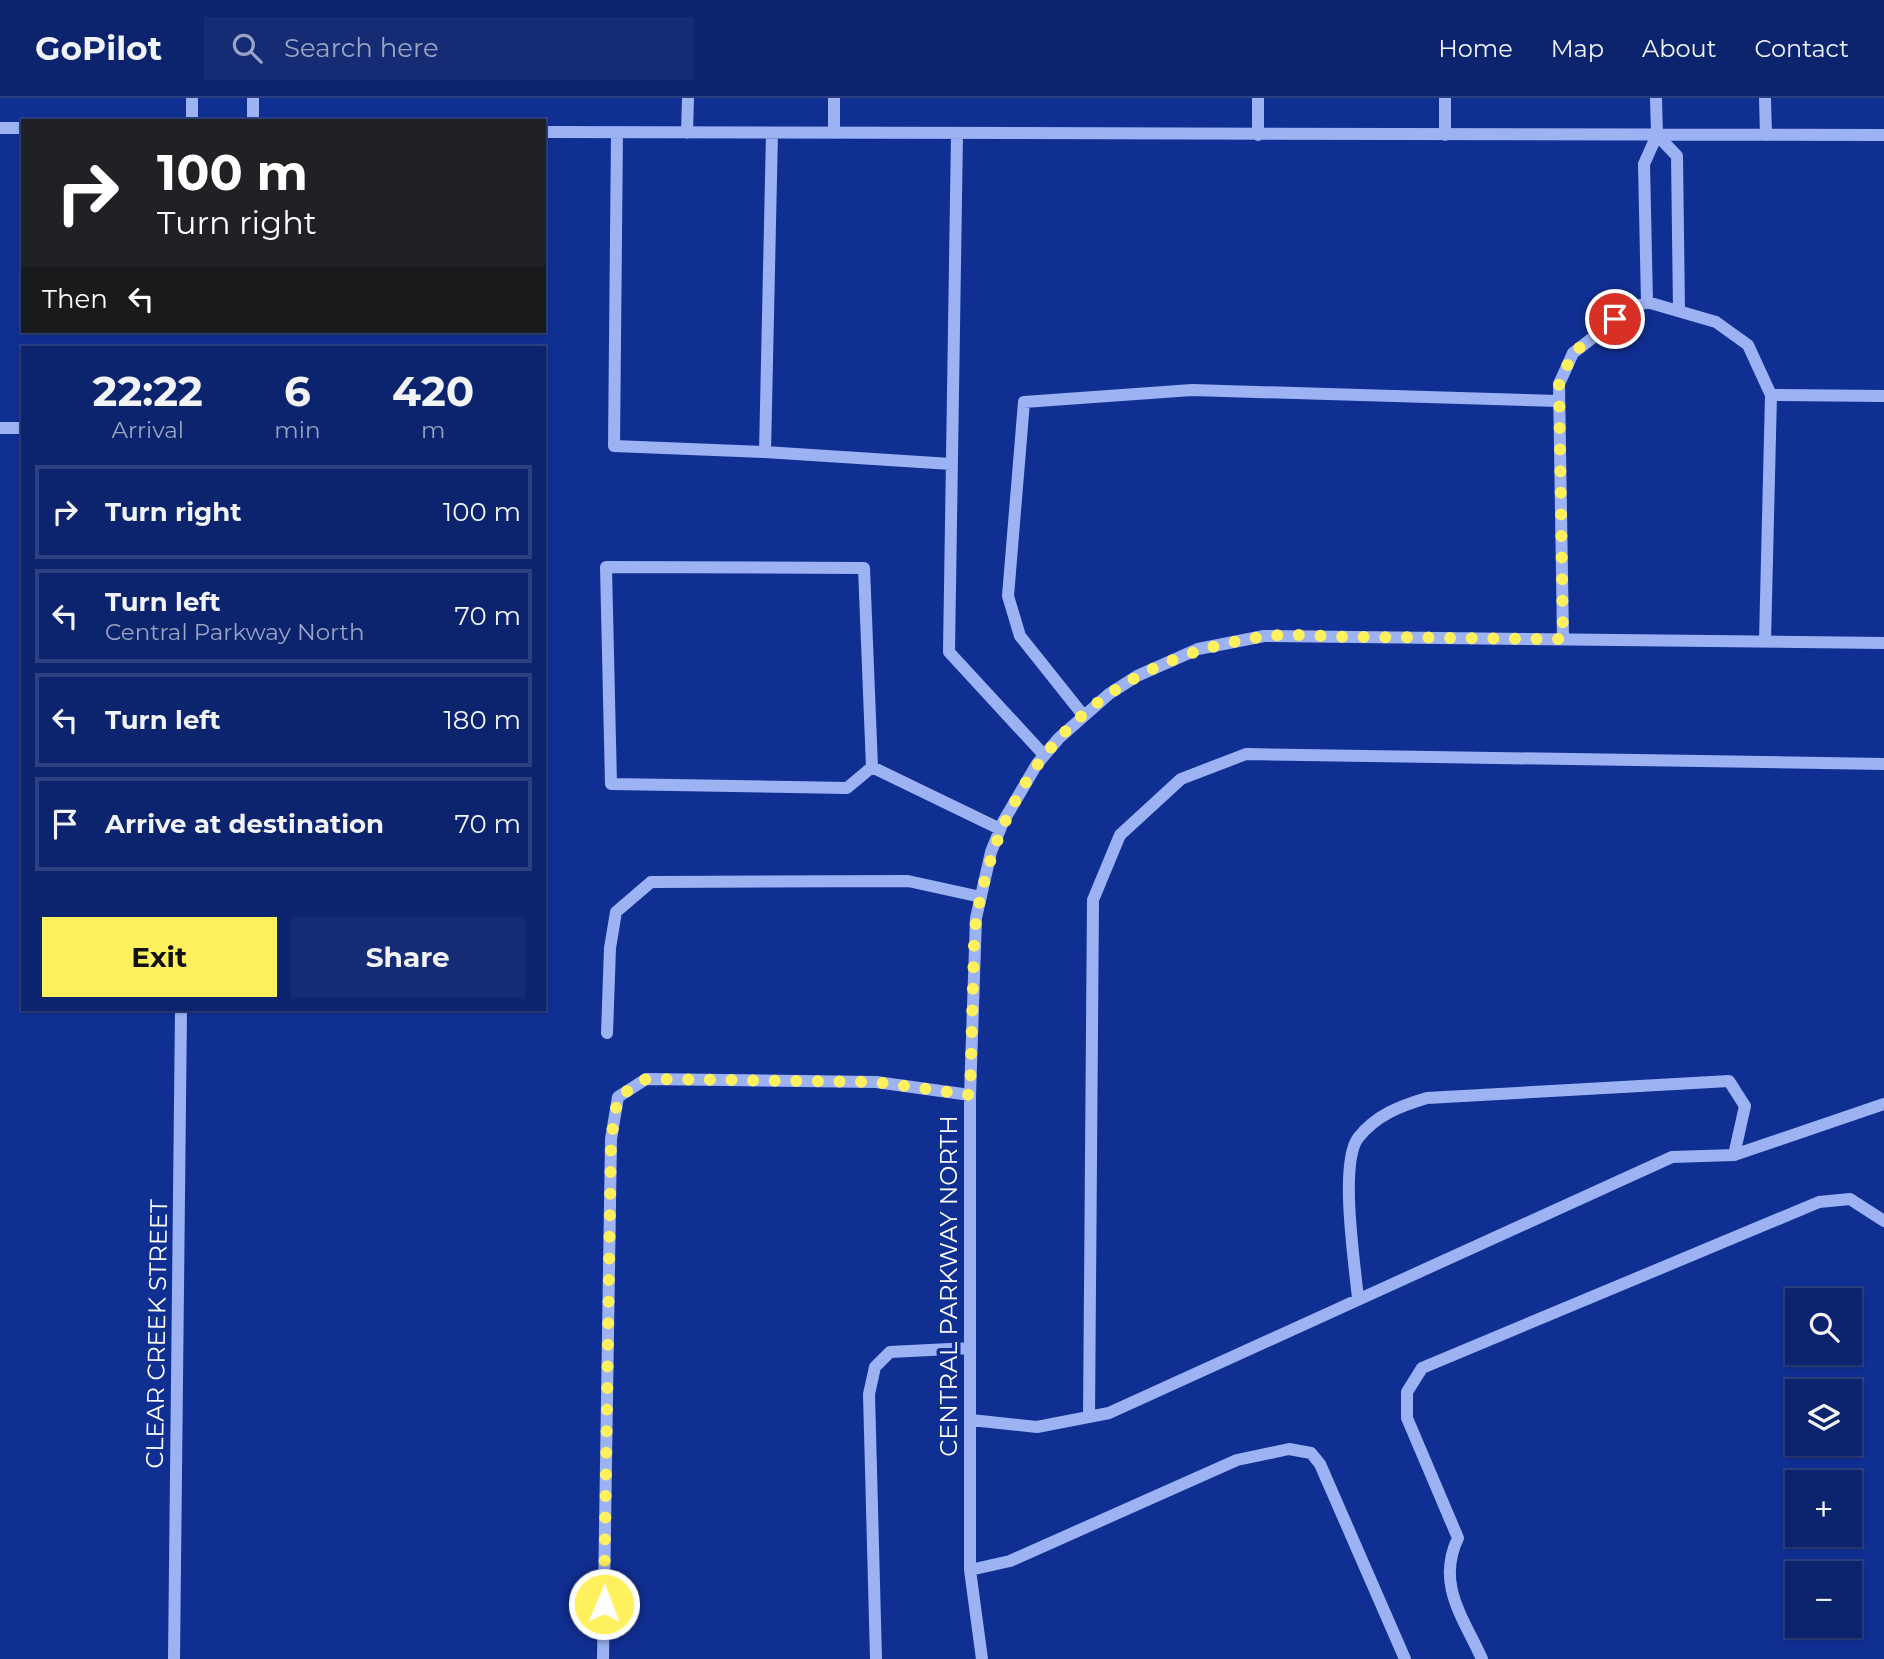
<!DOCTYPE html>
<meta charset="utf-8">
<style>
:root{--surface:#0c236e;--page:#152b73;--text:#f1f3f6;--muted:#9aa4c2;--line:#2c4081;--accent:#fff05e}
body{margin:0;font-family:Montserrat,sans-serif;background:var(--page);color:var(--text);height:100vh;display:flex;flex-direction:column;font-size:26px;white-space:nowrap}
*{box-sizing:border-box;margin:0}
p{font-size:23px;color:var(--muted)}
.icon{flex:none;width:38px;height:38px;fill:none;stroke:currentColor;stroke-width:2;stroke-linecap:round;stroke-linejoin:round}
.map{position:relative;flex:1;overflow:hidden}
.drawer{position:absolute;left:21px;top:248px;width:525px;height:665px;display:flex;flex-direction:column;background:var(--surface);border-radius:0px;box-shadow:0 2px 5px #0004,0 0 0 2px var(--line)}
.drawer>*{flex:none}
.guide{position:absolute;left:21px;top:21px;width:525px;height:214px;border-radius:0px;box-shadow:0 2px 5px #0004,0 0 0 2px var(--line);background:#202124;color:#fff;overflow:hidden}
.buttons{position:absolute;left:1785px;top:1190px;display:grid;gap:14px}
.buttons a{display:grid;place-items:center;width:77px;height:77px;border-radius:0px;background:var(--surface);box-shadow:0 2px 5px #0004,0 0 0 2px var(--line);font-size:35px}
.pin{position:absolute;display:grid;place-items:center;width:60px;height:60px;color:#fff;margin:-30px;border:4px solid #fff;border-radius:50%;box-shadow:0 2px 7px #0007}
.me{position:absolute;width:77px;margin:-38px;rotate:1deg;stroke-linejoin:round;filter:drop-shadow(0 0 5px #0008)}
.turn{display:flex;align-items:center;gap:24px;height:147px;padding:0 21px;font-size:32px}
.turn .icon{width:91px;height:91px;stroke-width:2.5}
.turn b{display:block;font-size:49px;line-height:60px}
.then{display:flex;align-items:center;height:66px;padding:0 21px;background:#0003;gap:14px;font-size:26px}
.eta{display:flex;justify-content:space-evenly;align-items:center;height:119px;text-align:center}
.eta b{font-size:42px;font-weight:700;line-height:49px}
.primary-button{display:flex;gap:14px;margin-top:auto;padding:14px 21px}
.primary-button a{flex:1;height:80px;border-radius:0px;background:var(--accent);color:#111;font-size:28px;font-weight:700;line-height:80px;text-align:center}
.primary-button a+a{background:var(--page);color:var(--text)}
ul{padding:0;list-style:none}
li{display:flex;align-items:center;gap:21px;height:94px;margin:0 14px 10px;padding:0 7px;border:4px solid var(--line);border-radius:0px}
li div{flex:1}
li b{display:block;font-size:26px}
li em{font-style:normal}
header{display:flex;align-items:center;gap:42px;box-sizing:border-box;height:98px;padding:0 35px;background:var(--surface);border-bottom:2px solid var(--line)}
header strong{font-size:33px}
nav{display:flex;gap:38px;margin-inline-start:auto;font-size:24px}
.search{width:490px;height:63px;background:var(--page);display:flex;align-items:center;gap:18px;box-sizing:border-box;padding:0 24px;border-radius:0px;color:var(--muted);font-size:26px}
.map>svg:first-child{display:block}
.lines{fill:none;stroke-linecap:round;stroke-linejoin:round}
.minor{stroke:#9cb2f3;stroke-width:12}
.route{stroke:#fff05e;stroke-width:12;stroke-dasharray:0 21.6}
.labels{text-anchor:middle;stroke-width:7;stroke-linejoin:round;paint-order:stroke}
.street-label{font-size:24px;fill:#fff;stroke:#102f92}
</style>
<header>
<strong>GoPilot</strong>
<div class="search"><svg class="icon" aria-label="search" viewBox="0 0 24 24"><circle cx="10" cy="10" r="6"/><path d="M15 15l6 6"/></svg>Search here</div>
<nav><a>Home</a><a>Map</a><a>About</a><a>Contact</a></nav>
</header>
<div class="map">
<svg width="1884" height="1561" viewBox="0 0 1884 1561">
<rect width="100%" height="100%" fill="#102f92"/>
<g class="lines">
<!-- minor -->
<path class="minor" d="M 253,0 L 253,23
M 1765,0 L 1766,37
M 192,23 L 192,0
M 0,30 L 23,30
M 544,34 L 1884,37
M 617,35 L 614,348 L 765,354
M 687,35 L 688,0
M 772,35 L 765,354 L 951,366
M 834,35 L 834,0
M 957,36 L 949,554 L 1044,657
M 1258,37 L 1258,0
M 1445,37 L 1445,0
M 1657,37 L 1677,58 L 1679,213
M 1647,204 L 1644,66 L 1657,37 L 1656,0
M 0,330 L 23,330
M 1563,541 L 1559,286 L 1573,255 L 1630,211 L 1647,204 L 1716,224 L 1748,247 L 1771,297
M 1765,543 L 1771,297 L 1884,298
M 1083,617 L 1020,538 L 1008,498 L 1024,304 L 1192,292 L 1559,303
M 872,669 L 864,470 L 606,469 L 611,686 L 847,690 L 872,669 L 1000,731
M 607,935 L 610,850 L 616,814 L 651,784 L 908,783 L 981,799
M 1358,1201 C 1355,1167 1339,1066 1358,1040 C 1376,1017 1400,1008 1427,1000 L 1729,983 L 1745,1008 L 1734,1057
M 1089,1319 L 1093,802 L 1120,737 L 1181,681 L 1246,656 L 1884,666
M 971,1322 L 1037,1329 L 1109,1315 L 1672,1059 L 1734,1057 L 1884,1006
M 970,1472 L 1010,1463 L 1237,1362 L 1289,1351 L 1311,1355 L 1320,1366 L 1405,1561
M 174,1561 L 181,912
M 603,1561 L 611,1041 L 618,999 L 646,981 L 876,984 L 970,997
M 876,1561 L 869,1296 L 875,1269 L 890,1254 L 970,1250
M 982,1561 L 970,1472 L 970,997 L 976,820 L 991,754 L 1003,724 L 1037,666 L 1059,640 L 1109,596 L 1137,578 L 1198,551 L 1264,538 L 1884,545
M 1482,1561 C 1463,1519 1436,1486 1458,1440 L 1407,1320 L 1407,1294 L 1422,1270 L 1819,1104 L 1850,1101 L 1884,1123"/>
</g>
<g class="lines">
<!-- route -->
<path class="route" d="M 604,1506 L 611,1041 L 618,999 L 646,981 L 876,984 L 970,997 C 971,960 972,923 973,886 C 974,863 973,839 977,817 C 1005,662 1103,562 1261,539 C 1290,534 1322,539 1351,539 C 1422,539 1493,541 1563,541 L 1559,286 L 1573,255 L 1615,221"/>
</g>
<g class="labels">
<!-- street labels -->
<g class="street-label">
<text transform="translate(949 1188) rotate(-90)" y="8">CENTRAL PARKWAY NORTH</text>
<text transform="translate(157 1236) rotate(-89)" y="8">CLEAR CREEK STREET</text>
</g>
</g>
</svg>
<div class="buttons">
<a><svg class="icon" aria-label="search" viewBox="0 0 24 24"><circle cx="10" cy="10" r="6"/><path d="M15 15l6 6"/></svg></a>
<a><svg class="icon" aria-label="layers" viewBox="0 0 24 24"><path d="M12 4l9 5-9 5-9-5zM3 14l9 5 9-5"/></svg></a>
<a>+</a>
<a>−</a>
</div>
<div class="pin" style="left:1615px;top:221px;background:#d93025"><svg class="icon" aria-label="arrive" viewBox="0 0 24 24"><path d="M6 21V4h12l-3 4 3 4H6"/></svg></div>
<svg class="me" style="left:604px;top:1506px" viewBox="-20 -20 40 40"><circle r="17" fill="#fff05e" stroke="#fff" stroke-width="3"/><path d="M0-11L8 9 0 5-8 9z" fill="#fff"/></svg>
<div class="guide">
<div class="turn"><svg class="icon" aria-label="right" viewBox="0 0 24 24"><path d="M7 20v-9h11M14 6l5 5-5 5"/></svg><div><b>100 m</b>Turn right</div></div>
<div class="then">Then<svg class="icon" aria-label="left" viewBox="0 0 24 24"><path d="M17 20v-9H6M10 6l-5 5 5 5"/></svg></div>
</div>
<section class="drawer">
<div class="eta">
<div><b>22:22</b><p>Arrival</p></div>
<div><b>6</b><p>min</p></div>
<div><b>420</b><p>m</p></div>
</div>
<ul>
<li><svg class="icon" aria-label="right" viewBox="0 0 24 24"><path d="M7 20v-9h11M14 6l5 5-5 5"/></svg><div><b>Turn right</b></div><em>100 m</em></li>
<li><svg class="icon" aria-label="left" viewBox="0 0 24 24"><path d="M17 20v-9H6M10 6l-5 5 5 5"/></svg><div><b>Turn left</b><p>Central Parkway North</p></div><em>70 m</em></li>
<li><svg class="icon" aria-label="left" viewBox="0 0 24 24"><path d="M17 20v-9H6M10 6l-5 5 5 5"/></svg><div><b>Turn left</b></div><em>180 m</em></li>
<li><svg class="icon" aria-label="arrive" viewBox="0 0 24 24"><path d="M6 21V4h12l-3 4 3 4H6"/></svg><div><b>Arrive at destination</b></div><em>70 m</em></li>
</ul>
<div class="primary-button"><a>Exit</a><a>Share</a></div>
</section>
</div>
